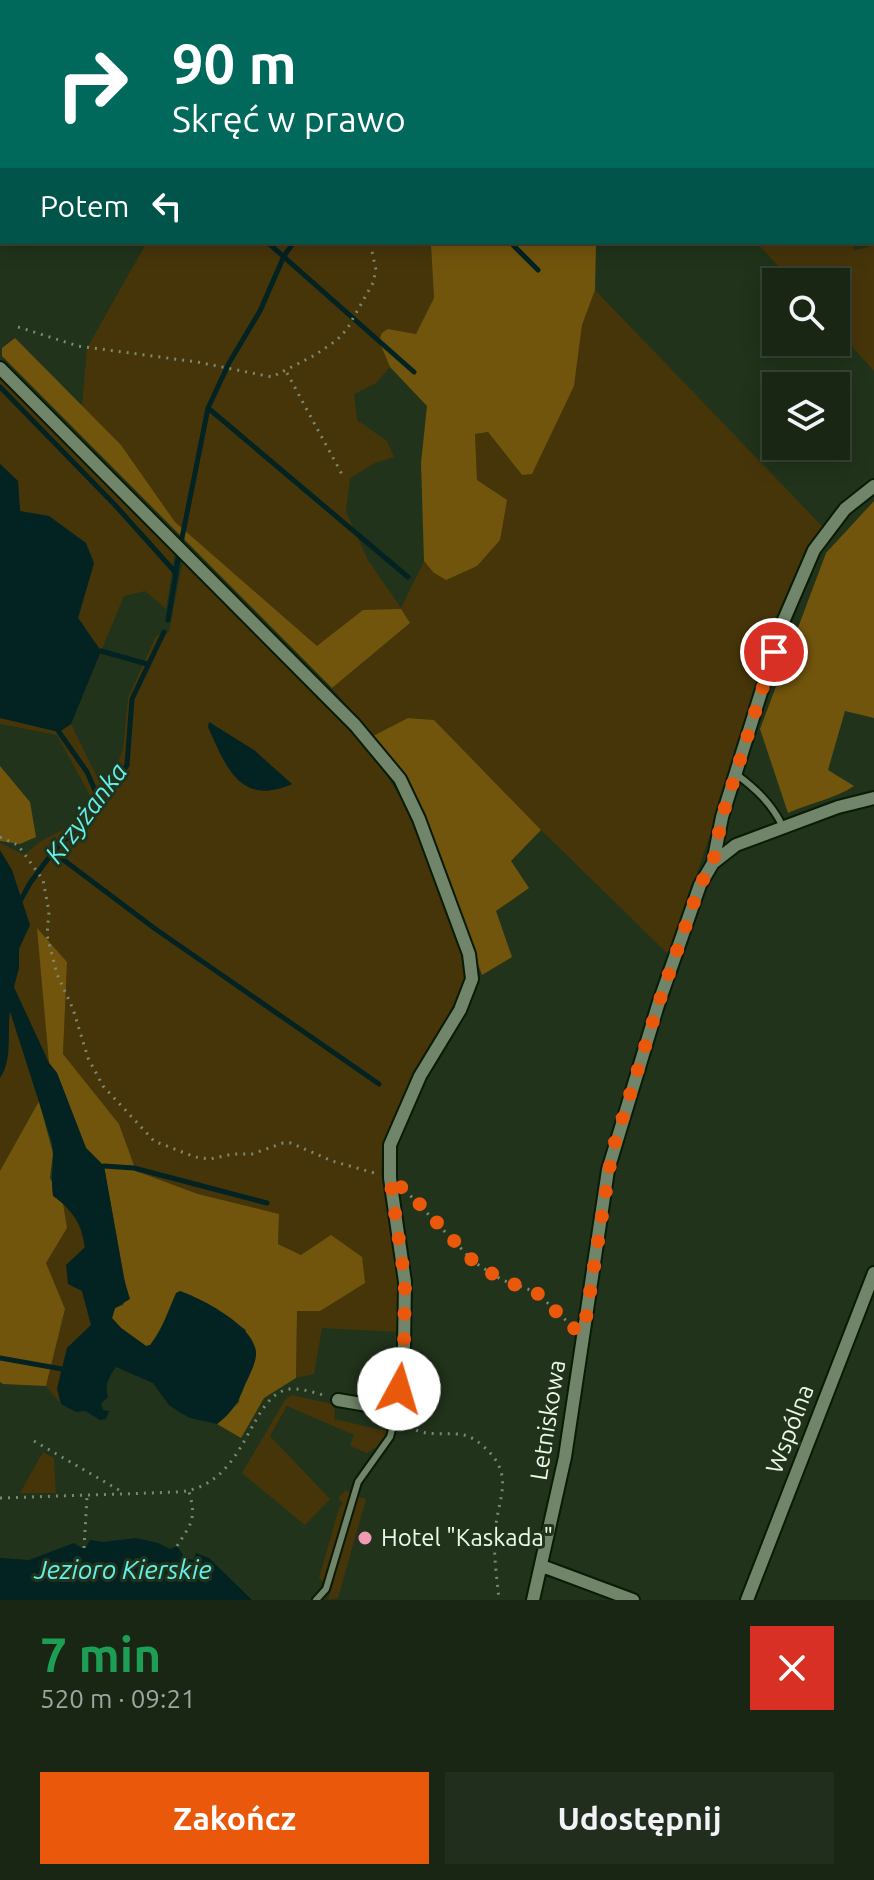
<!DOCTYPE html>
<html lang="pl">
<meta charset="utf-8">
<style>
:root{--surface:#192614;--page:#222e1d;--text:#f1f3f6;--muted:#9fa5a0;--line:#374334;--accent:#ea580c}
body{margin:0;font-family:Ubuntu,sans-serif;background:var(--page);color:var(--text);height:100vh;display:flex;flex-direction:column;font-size:30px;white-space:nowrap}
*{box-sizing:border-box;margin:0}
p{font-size:26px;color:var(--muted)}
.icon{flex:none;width:44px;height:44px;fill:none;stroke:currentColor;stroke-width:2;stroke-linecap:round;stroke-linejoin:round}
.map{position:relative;height:1600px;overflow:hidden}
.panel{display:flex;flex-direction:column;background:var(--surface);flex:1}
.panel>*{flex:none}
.guide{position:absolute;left:0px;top:0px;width:874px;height:244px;box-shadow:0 4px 20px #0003,0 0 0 2px var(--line);background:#00695c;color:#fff;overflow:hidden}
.buttons{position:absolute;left:762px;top:268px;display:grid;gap:16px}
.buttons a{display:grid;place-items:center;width:88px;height:88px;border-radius:0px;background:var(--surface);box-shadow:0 4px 20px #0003,0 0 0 2px var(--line);font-size:40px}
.pin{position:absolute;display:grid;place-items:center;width:68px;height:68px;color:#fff;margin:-34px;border:4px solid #fff;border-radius:50%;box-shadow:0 2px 8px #0007}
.me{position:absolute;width:88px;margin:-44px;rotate:6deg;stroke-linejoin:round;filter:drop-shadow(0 0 6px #0008)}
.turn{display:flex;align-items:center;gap:28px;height:168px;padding:0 40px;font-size:36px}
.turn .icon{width:104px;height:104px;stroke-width:2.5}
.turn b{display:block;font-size:56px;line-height:68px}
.then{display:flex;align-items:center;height:76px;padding:0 40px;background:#0003;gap:16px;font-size:30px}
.round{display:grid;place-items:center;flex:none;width:84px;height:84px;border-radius:0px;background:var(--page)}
.summary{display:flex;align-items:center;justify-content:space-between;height:136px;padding:0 40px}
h1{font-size:48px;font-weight:700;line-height:60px;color:#1e9e55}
.cta{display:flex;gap:16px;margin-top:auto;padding:16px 40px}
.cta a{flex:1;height:92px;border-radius:0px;background:var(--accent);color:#fff;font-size:32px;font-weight:700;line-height:92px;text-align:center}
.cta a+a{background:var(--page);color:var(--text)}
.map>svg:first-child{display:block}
.green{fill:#47350a}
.forest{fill:#72550d}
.water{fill:#032222}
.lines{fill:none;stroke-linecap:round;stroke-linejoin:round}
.stream{stroke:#032222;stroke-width:5}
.lane-casing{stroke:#091b05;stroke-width:10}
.street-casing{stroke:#091b05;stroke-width:16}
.path{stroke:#798974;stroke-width:3;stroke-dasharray:2 6;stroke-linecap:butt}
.lane{stroke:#708569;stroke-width:6}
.street{stroke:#708569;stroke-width:12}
.route{stroke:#ea580c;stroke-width:14;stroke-dasharray:0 25.2}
.poi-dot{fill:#f19ab3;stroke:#21331b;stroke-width:3}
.labels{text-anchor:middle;stroke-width:6;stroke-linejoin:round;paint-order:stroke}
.street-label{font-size:24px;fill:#ecf8e8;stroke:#21331b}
.poi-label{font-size:24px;fill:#ecf8e8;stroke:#21331b;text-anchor:start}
.water-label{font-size:26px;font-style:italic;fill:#63f0ed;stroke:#21331b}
</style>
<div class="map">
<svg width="874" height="1600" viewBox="0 0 874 1600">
<rect width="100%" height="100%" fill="#21331b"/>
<!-- green -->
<path class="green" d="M 872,228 L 874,228 L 874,371 L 836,329 L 836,282 L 793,282 L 756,242 L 852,242 L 854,250 L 869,247 Z
M 147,242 L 428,242 L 431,245 L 434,298 L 416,334 L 388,329 L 379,341 L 390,367 L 376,383 L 354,394 L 357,420 L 387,441 L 394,457 L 375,463 L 350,478 L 346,512 L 368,560 L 401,608 L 424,561 L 433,572 L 477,480 L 475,434 L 488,432 L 522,475 L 574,386 L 582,325 L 595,290 L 822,526 C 787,580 771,648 751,709 C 725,791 698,873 668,954 L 541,830 L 434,720 L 408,718 L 373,736 L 332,688 L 410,623 L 363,610 L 318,647 L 175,522 L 121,445 L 82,406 L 87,348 Z
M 0,378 L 175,551 L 166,609 L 145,591 L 124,596 L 101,651 L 78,618 L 94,563 L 49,516 L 20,512 L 18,481 L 0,464 Z
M 183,560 L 328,705 L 376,759 L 408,809 L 464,954 L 468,977 L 457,1009 L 417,1071 L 383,1143 L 381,1172 L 399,1271 L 400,1332 L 322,1328 L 314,1374 L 296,1378 L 297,1311 L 302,1255 L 278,1244 L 279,1214 L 198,1194 L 136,1171 L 119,1124 L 63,1054 L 67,962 L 38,929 L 49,1063 L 14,989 L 9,1009 L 39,1101 L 0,1171 L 0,843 L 24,855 L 41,841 L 68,827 L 93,801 L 57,735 L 0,724 L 0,718 L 59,732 L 71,724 L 100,783 L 110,781 L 123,750 L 128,698 L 156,636 L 169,632 Z
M 63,1203 L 82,1227 L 85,1248 L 82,1291 L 91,1325 L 67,1348 L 57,1389 L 61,1404 L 46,1386 L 65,1310 L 46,1263 L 67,1228 Z
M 291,1395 L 332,1404 L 335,1410 L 334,1419 L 387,1431 L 383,1442 L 367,1453 L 350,1446 L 354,1435 L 287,1406 L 270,1436 L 330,1499 L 305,1525 L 242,1473 L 285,1400 Z
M 43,1452 L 54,1458 L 56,1493 L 20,1493 Z
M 346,1490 L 350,1493 L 324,1583 L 319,1578 L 339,1508 L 343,1503 L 338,1498 Z
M 358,1497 L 366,1499 L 338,1598 L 328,1600 Z"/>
<!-- forest -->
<path class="forest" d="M 325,0 L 683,0 L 684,2 L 325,2 Z
M 428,242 L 596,242 L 595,290 L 582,325 L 574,386 L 532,474 L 522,475 L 488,432 L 475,434 L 477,480 L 507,500 L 500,540 L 477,566 L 446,580 L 433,572 L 424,561 L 421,463 L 427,406 L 390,367 L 379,341 L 382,333 L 388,329 L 416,334 L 434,298 L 431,245 Z
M 15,338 L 121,445 L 175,522 L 317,646 L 363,610 L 401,609 L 410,623 L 332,688 L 2,356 L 2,348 Z
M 874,501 L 874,718 L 845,711 L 828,770 L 854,786 C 835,799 809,803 788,813 L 760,729 L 826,553 Z
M 408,718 L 434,720 L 541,830 L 511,861 L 529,888 L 496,911 L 512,957 L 482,975 L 444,875 L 427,822 L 404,774 L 373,736 Z
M 0,766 L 30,802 L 36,837 L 20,844 L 0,841 Z
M 37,928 L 67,962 L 63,1054 L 119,1124 L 136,1171 L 198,1194 L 279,1214 L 278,1244 L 301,1255 L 331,1235 L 362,1257 L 365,1283 L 320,1311 L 297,1311 L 296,1378 L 264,1398 L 241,1438 L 217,1424 L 239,1402 L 246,1330 L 216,1309 L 165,1320 L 151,1345 L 146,1346 L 121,1328 L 112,1318 L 115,1308 L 123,1305 L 127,1293 L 104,1166 L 86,1148 L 57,1073 L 49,1063 Z
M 39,1101 L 53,1153 L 50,1178 L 63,1203 L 67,1228 L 46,1263 L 65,1309 L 46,1386 L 3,1384 L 0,1382 L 0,1171 Z"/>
<!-- water -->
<path class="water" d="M 0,464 L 18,481 L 20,511 L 49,516 L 86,543 L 94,563 L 78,618 L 101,651 L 71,724 L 59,732 L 0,718 Z
M 209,722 L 254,750 L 292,784 C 240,807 226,767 208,727 Z
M 0,850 L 12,870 L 30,925 L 19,949 L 19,968 L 14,987 L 49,1063 L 57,1073 L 86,1148 L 104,1166 L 124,1279 L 130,1299 L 115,1308 L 112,1318 L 121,1328 L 146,1346 L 150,1345 L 160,1331 L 176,1293 L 180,1291 C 203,1299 259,1328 256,1356 C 255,1365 249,1376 245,1385 C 239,1401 231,1414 217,1424 L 190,1418 L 179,1412 L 169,1405 L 153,1383 L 116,1367 C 109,1376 104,1386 108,1397 L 101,1404 L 103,1410 L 109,1411 L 106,1419 L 100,1420 L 85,1411 L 76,1412 L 61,1404 L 57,1389 L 67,1348 L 91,1325 L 82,1291 L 68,1284 L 66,1265 L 85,1247 C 81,1223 74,1211 53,1196 C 50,1178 55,1161 52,1143 L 10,1011 C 7,1031 13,1060 0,1078 Z
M 136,1538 L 158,1543 L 170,1549 L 177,1546 L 185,1558 L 193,1560 L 196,1553 L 209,1558 L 252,1600 L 0,1600 L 0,1558 L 29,1560 L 74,1543 L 82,1548 L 86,1547 L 90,1540 L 103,1542 Z"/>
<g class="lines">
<!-- stream -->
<path class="stream" d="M 681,0 L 682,2
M 407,2 L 408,0
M 267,242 L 414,372
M 510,242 L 538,270
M 0,387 L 115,505 L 176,573 L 168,620
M 208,408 L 408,577
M 181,543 L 208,408 L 229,363 L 260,311 L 284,256 L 294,242
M 176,573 L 178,558
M 101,651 L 147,664
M 59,732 L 87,772 L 101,804
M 53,852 L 154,928 L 379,1084
M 18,905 L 30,883 L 53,852 L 101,804 L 127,765 L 132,699 L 164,632
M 104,1166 L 134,1168 L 267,1203
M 0,1358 L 62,1369"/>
<!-- lane casing -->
<g class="lane-casing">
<path id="lane" d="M 736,774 C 756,789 771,803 782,825
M 316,1600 L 326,1589 L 358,1482 L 390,1437 L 397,1410"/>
</g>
<!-- street casing -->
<g class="street-casing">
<path id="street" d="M 0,368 L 355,725 L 400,779 L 419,819 L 469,954 L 472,979 L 460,1010 L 420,1076 L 390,1145 L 390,1178 L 405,1282 L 404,1346 L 397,1410 L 338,1400
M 713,863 L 722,817 L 783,622 L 814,550 L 845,509 L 874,486
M 542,1566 L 633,1600
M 533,1600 L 565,1457 L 608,1170 L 658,1005 L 700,885 L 713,863 L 736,845 L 838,807 L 874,798
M 747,1600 L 874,1273"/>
</g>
<!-- path -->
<path class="path" d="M 18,327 L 78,346 L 197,362 L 272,377 L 315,355 L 337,340 L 347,329 L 373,283 L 376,270 L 370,242
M 287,373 L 344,478
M 0,837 L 18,845 L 43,880 L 49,912 L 47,935 L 57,974 L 73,1009 L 88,1058 L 103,1086 L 154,1141 L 195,1157 L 210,1159 L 233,1154 L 252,1154 L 283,1143 L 291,1143 L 332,1161 L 378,1174
M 405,1190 L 474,1262 L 502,1280 L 536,1292 L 573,1327
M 404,1420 C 416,1437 436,1433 455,1434 C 466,1434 474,1438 483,1446 C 515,1474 499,1495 495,1531 C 493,1553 497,1578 499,1600
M 34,1441 L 124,1493
M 0,1498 L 179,1492 C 249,1485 248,1394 290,1389 C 302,1388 315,1393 327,1396
M 177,1546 C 191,1524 197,1519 189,1492
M 84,1548 L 87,1497"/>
<!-- lane -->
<use href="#lane" class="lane"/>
<!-- street -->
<use href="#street" class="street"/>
</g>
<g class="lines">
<!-- route -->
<path class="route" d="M 399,1389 L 404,1346 L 405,1282 L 390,1178 L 412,1196 L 474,1262 L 502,1280 L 536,1292 L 573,1328 L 584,1331 L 612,1152 L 658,1005 L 700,885 L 713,863 L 722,817 L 774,652"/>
</g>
<!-- markers -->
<circle class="poi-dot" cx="365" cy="1538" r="8"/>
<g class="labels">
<!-- street labels -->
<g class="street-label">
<text transform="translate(548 1420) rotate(-81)" y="8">Letniskowa</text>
<text transform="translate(790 1429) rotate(-69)" y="8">Wspólna</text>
</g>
<!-- poi labels -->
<g class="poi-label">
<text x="381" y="1546">Hotel "Kaskada"</text>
</g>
<!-- water labels -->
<g class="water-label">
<text transform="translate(86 813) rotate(-53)" y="9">Krzyżanka</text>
<text x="123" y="1579">Jezioro Kierskie</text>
</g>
</g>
</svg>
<div class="buttons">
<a><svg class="icon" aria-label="search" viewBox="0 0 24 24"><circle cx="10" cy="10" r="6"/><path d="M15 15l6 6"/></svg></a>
<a><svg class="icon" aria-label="layers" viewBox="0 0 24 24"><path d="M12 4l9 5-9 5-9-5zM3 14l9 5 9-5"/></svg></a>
</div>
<div class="pin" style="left:774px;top:652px;background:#d93025"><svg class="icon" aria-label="arrive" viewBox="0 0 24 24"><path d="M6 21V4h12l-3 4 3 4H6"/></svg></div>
<svg class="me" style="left:399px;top:1389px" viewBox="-20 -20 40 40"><circle r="19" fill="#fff"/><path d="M0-13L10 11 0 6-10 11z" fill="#ea580c"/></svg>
<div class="guide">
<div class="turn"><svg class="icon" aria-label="right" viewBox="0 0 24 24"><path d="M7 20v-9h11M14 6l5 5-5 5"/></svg><div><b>90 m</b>Skręć w prawo</div></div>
<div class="then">Potem<svg class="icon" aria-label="left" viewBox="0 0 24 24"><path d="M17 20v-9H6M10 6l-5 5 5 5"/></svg></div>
</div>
</div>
<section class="panel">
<div class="summary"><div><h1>7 min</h1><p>520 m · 09:21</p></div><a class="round" style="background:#d93025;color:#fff"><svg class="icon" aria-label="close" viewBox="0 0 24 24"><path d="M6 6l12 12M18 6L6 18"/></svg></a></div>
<div class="cta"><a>Zakończ</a><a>Udostępnij</a></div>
</section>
